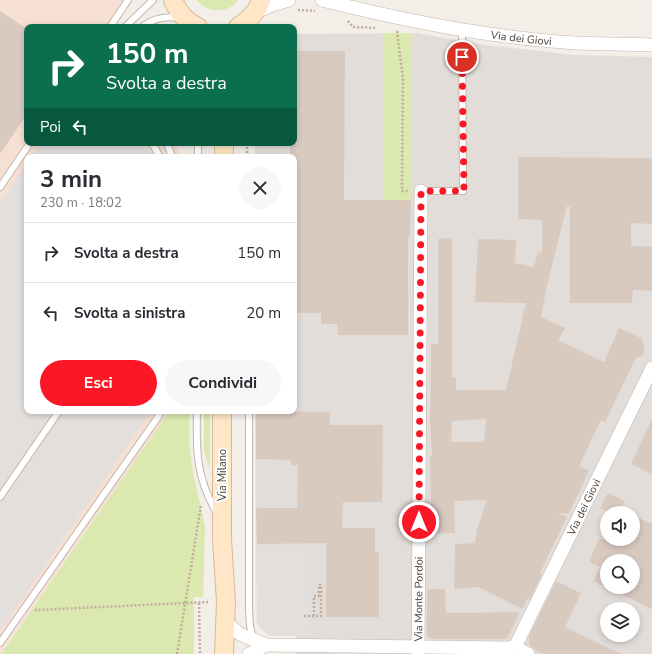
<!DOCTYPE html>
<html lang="it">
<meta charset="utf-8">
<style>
:root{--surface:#fff;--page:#f7f7f7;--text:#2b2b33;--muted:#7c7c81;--line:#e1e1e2;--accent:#fb1725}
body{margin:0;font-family:"Nunito Sans",sans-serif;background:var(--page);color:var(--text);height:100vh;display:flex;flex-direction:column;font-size:15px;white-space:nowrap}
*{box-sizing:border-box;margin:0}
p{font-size:13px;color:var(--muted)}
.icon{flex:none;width:22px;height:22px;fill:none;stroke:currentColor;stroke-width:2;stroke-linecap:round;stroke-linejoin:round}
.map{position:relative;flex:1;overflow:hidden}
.side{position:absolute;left:24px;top:154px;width:273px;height:260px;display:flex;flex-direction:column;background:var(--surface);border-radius:8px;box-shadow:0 2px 6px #0003}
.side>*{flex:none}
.top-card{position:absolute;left:24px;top:24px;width:273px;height:122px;border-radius:8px;box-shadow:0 2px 6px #0003;background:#0b6e4f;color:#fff;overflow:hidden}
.buttons{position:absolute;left:600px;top:506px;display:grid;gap:8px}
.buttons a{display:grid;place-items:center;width:40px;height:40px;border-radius:50%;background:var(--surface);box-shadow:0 2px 6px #0003;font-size:20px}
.pin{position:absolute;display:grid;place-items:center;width:34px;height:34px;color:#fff;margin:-17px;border:2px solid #fff;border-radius:50%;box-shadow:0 1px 4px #0007}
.me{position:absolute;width:44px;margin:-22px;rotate:0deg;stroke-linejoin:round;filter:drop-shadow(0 0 3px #0008)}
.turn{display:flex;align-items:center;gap:14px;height:84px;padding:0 16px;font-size:18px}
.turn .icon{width:52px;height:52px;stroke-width:2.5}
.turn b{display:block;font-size:28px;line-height:34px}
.then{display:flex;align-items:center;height:38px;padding:0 16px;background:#0003;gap:8px;font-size:15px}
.round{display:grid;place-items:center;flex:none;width:42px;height:42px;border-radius:21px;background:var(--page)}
.headline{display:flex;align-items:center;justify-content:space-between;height:68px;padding:0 16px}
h1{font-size:24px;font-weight:700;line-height:30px}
.button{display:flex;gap:8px;margin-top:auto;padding:8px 16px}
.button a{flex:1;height:46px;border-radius:24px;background:var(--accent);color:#fff;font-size:16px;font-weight:700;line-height:46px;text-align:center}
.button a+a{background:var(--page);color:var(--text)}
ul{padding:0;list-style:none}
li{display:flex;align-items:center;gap:12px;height:60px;padding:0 16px;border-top:1px solid var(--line)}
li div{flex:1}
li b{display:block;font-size:15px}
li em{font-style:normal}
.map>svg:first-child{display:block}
.commercial{fill:#f6e0d3}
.industrial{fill:#e3ddd9;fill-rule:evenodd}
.green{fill:#dbe8b0}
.parking{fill:#e2dfdd}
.building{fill:#d9cac0;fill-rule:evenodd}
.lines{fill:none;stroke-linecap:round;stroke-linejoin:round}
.lane-casing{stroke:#c3b6ad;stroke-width:8}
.street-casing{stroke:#c3b6ad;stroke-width:14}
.secondary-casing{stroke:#d7ba99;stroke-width:20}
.path{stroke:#c2ac9b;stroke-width:2.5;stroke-dasharray:2 2;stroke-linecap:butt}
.lane{stroke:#fff;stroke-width:6}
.street{stroke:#fff;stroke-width:13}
.secondary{stroke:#ffe6c7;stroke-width:18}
.route{stroke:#fb1725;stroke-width:7;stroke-dasharray:0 12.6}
.labels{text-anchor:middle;stroke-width:4;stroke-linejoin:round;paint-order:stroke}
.street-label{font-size:11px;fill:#473d36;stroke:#fff}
</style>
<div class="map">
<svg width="652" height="654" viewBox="0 0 652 654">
<rect width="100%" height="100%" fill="#f4eee8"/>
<!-- commercial -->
<path class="commercial" d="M 0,0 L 123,0 L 115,27 L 27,27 L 27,143 L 175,143 L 179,150 L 180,157 L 27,157 L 27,411 L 168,411 L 168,413 L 0,654 Z"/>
<!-- industrial -->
<path class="industrial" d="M 417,33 L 484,45 L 531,50 L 574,55 L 652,57 L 652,654 L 296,654 L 296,636 L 269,636 L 257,624 L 255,411 L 294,411 L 294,157 L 255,157 L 255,143 L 294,143 L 294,34 ZM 607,513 L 633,513 L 633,539 L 607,539 ZM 607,561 L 633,561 L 633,587 L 607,587 ZM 607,609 L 633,609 L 633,635 L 607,635 Z"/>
<!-- green -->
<path class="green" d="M 196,0 L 238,0 C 227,15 208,13 196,0 Z
M 384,33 L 411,33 L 411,200 L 384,200 Z
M 168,411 L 190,411 L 189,441 L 193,473 L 205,526 L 203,597 L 194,597 L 194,654 L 1,654 L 168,413 Z
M 204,411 L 210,411 L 210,470 L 204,451 Z"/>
<!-- parking -->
<path class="parking" d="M 41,143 L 146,143 L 154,157 L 31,157 Z
M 27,163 L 27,411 L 147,411 L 150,413 L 0,631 L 0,203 Z
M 256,545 L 310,545 L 310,636 L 269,636 L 257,624 Z"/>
<!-- building -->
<path class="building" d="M 0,11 L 27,29 L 27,114 L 0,154 Z
M 294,51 L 345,51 L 344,200 L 411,200 L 410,237 L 408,237 L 408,335 L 338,335 L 337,324 L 321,324 L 321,313 L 294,313 L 294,157 L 290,157 L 290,143 L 294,143 Z
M 518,157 L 652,158 L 652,224 L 631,223 L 631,246 L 652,247 L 652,291 L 633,290 L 632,303 L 570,303 L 570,207 L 567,206 L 547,285 L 541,317 L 565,328 L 558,340 L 604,362 L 619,328 L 641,338 L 645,349 L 642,356 L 636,358 L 605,422 L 601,420 L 579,466 L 589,471 L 569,513 L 558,513 L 567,517 L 540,573 L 542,574 L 529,601 L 529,596 L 522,609 L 478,587 L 454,589 L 455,544 L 475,543 L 477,529 L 487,500 L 454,501 L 455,533 L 430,534 L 430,508 L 431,508 L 430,456 L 432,456 L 430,422 L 431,344 L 438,344 L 438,239 L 452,238 L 452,377 L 456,377 L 456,390 L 506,390 L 526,303 L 475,302 L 478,239 L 516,240 L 515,263 L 534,267 L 538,252 L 542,253 L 542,220 L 518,219 ZM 486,419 L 484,442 L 451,442 L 452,421 Z
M 256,411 L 330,412 L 330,425 L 383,425 L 382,502 L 343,502 L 342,528 L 375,528 L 375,552 L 379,552 L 379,617 L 326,617 L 326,543 L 257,544 L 256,508 L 297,508 L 298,465 L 291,465 L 291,460 L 256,459 Z
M 652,419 L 652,474 L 631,464 Z
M 608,493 L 625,501 L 618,513 L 611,513 L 600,508 Z
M 633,515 L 652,524 L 652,609 L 593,581 L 600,567 L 589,562 L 599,539 L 633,539 ZM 607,561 L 633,561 L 633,587 L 607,587 Z
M 556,581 L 581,593 L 565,627 L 621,654 L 543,654 L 535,650 L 529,644 L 529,636 Z
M 427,589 L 445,589 L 446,613 L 520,612 L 507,639 L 432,639 L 427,636 Z"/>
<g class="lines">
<!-- lane casing -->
<g class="lane-casing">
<path id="lane" d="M 110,27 L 128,0
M 125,27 L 153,0
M 142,27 C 153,18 166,16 180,18
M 152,143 L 160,157
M 167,143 L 172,157
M 198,143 L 198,157
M 0,187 L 30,143
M 421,191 L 463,191 L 462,29
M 197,411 C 196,451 196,478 217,513
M 249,411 L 249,609 L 250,626 L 253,638
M 0,497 L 59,411
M 0,643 L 158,417 L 160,411"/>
</g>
<!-- street casing -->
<g class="street-casing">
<g id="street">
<path id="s1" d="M 322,0 C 405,21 491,38 576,43 C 601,44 627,44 652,45"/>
<path d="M 254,13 L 272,5 L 289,0"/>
<path d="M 225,622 L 240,634 L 266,645 L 507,648 L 515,647 L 528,654"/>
<path id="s2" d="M 515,647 L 652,368"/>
<path d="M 249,654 L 266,645"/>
<path id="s3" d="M 418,654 L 421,191"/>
</g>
</g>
<!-- secondary casing -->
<g class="secondary-casing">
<path id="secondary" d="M 173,0 C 178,12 186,22 198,27
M 238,27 C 248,20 257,13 261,0
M 224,157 L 224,143
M 222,411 L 222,539 L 226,602 L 224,654"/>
</g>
<!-- path -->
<path class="path" d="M 298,10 L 315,11
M 348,21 L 353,27 L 376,28
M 397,31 L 403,79 L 402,191 L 408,191
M 247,157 L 247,143
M 199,603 L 200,654
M 35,611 L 36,610 L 208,602
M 304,616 L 321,616 L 321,585 L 319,585 L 319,596 L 314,596 L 314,615
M 177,654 L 201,505"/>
<!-- lane -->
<use href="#lane" class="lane"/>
<!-- street -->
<use href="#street" class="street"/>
<!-- secondary -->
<use href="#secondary" class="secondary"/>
</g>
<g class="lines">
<!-- route -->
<path class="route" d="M 419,522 L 421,191 L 464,191 L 462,57"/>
</g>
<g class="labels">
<!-- street labels -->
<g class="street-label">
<text dy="4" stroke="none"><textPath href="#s1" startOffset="203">Via dei Giovi</textPath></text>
<text transform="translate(222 475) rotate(-90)" y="4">Via Milano</text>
<text dy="4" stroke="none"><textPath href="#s2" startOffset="156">Via dei Giovi</textPath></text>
<text dy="4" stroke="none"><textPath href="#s3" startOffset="55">Via Monte Pordoi</textPath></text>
</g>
</g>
</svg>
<div class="buttons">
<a><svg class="icon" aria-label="sound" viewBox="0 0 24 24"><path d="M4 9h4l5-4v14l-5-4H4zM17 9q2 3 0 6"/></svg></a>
<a><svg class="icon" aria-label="search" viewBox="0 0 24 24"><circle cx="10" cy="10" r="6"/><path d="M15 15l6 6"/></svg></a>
<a><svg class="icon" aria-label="layers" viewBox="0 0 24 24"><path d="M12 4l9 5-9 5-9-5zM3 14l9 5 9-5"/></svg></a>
</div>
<div class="pin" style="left:462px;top:57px;background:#d93025"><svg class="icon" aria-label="arrive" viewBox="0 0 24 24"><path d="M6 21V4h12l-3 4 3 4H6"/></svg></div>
<svg class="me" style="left:419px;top:522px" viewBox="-20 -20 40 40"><circle r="17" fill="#fb1725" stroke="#fff" stroke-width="3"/><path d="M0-11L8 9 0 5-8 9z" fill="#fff"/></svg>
<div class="top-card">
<div class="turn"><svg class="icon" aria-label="right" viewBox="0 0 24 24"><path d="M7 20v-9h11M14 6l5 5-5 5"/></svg><div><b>150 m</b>Svolta a destra</div></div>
<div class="then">Poi<svg class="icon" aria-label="left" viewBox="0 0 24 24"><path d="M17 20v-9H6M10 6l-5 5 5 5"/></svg></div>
</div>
<section class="side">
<div class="headline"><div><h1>3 min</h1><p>230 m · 18:02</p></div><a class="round"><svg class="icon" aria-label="close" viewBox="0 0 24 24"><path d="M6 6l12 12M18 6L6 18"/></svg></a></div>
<ul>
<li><svg class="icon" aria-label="right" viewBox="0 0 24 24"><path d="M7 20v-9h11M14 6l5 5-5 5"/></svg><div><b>Svolta a destra</b></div><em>150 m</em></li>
<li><svg class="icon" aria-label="left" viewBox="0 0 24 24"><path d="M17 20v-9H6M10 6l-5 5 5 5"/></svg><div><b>Svolta a sinistra</b></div><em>20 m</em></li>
</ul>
<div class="button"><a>Esci</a><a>Condividi</a></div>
</section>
</div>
